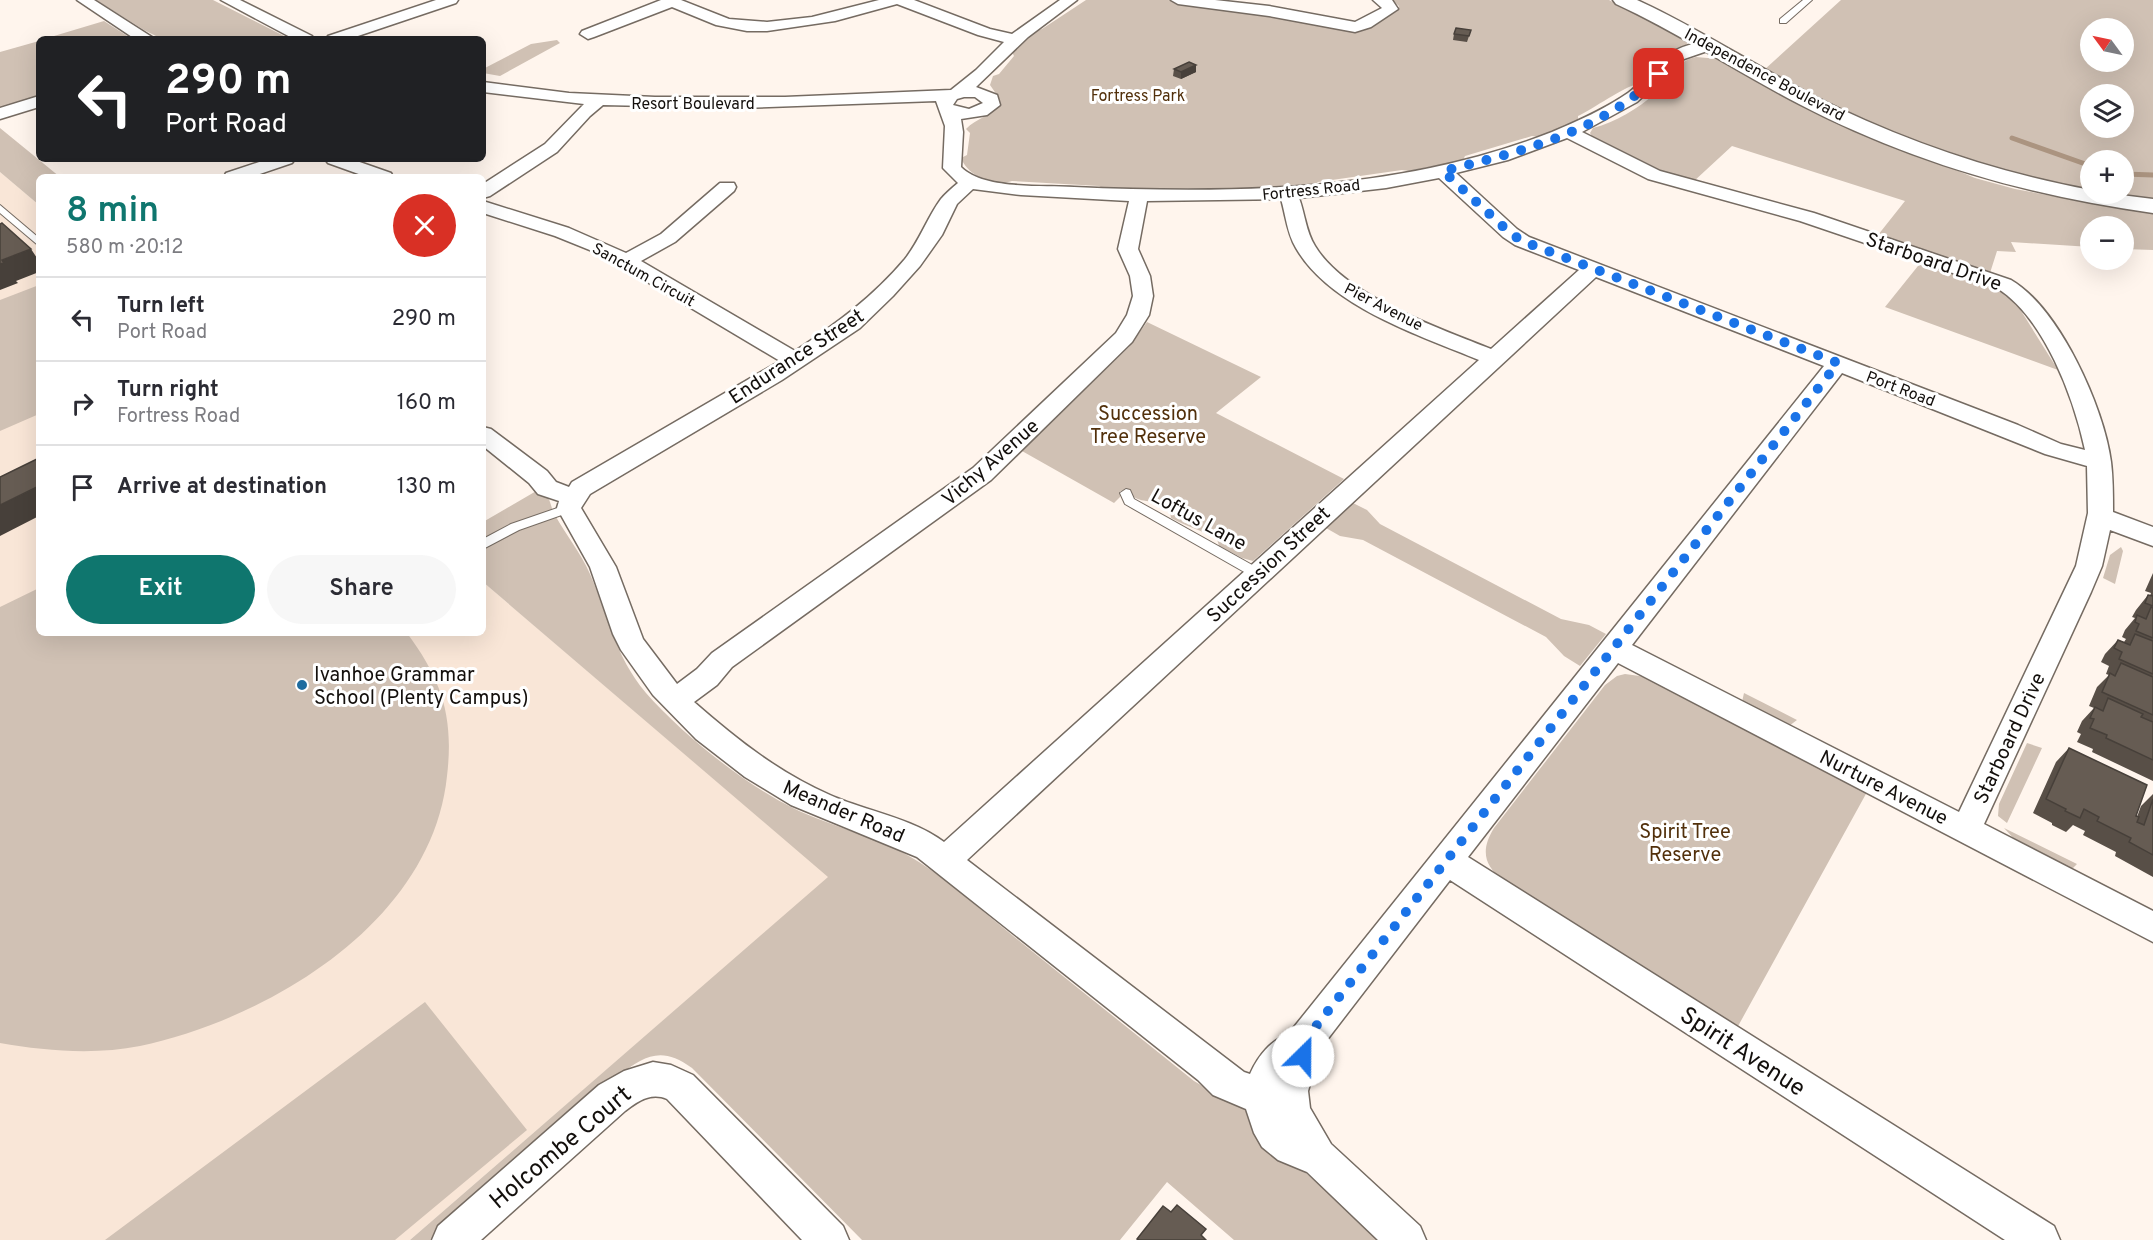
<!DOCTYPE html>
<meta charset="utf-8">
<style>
:root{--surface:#fff;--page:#f7f7f7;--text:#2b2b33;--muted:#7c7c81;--line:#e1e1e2;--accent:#0f766e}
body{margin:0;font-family:Overpass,sans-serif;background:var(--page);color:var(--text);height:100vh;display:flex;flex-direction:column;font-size:22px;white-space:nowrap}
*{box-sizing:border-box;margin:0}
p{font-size:20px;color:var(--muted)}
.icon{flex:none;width:33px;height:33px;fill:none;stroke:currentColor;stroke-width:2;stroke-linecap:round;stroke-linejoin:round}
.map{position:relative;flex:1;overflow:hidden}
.details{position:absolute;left:36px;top:174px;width:450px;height:462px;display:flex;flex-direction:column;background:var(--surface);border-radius:9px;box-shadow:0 6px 24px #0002}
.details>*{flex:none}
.guide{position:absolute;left:36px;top:36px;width:450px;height:126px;border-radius:9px;box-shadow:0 6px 24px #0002;background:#202124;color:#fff;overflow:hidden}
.needle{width:39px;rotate:303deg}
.fabs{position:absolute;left:2080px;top:18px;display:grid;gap:12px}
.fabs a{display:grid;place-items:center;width:54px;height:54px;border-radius:50%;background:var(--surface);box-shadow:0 6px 24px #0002;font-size:30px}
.pin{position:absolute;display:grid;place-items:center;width:51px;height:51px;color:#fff;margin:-26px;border-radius:12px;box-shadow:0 3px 9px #0006}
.me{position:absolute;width:66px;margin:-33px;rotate:23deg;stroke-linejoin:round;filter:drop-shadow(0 0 4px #0008)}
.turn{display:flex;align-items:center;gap:21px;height:126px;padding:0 30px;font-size:27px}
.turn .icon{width:78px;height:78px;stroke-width:2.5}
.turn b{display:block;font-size:42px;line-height:51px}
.round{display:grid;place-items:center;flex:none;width:63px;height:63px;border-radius:32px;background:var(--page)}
.headline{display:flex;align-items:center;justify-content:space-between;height:102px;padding:0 30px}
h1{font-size:36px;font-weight:600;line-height:45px;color:var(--accent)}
.action{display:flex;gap:12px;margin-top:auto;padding:12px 30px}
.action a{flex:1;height:69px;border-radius:36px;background:var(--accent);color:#fff;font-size:24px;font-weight:600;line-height:69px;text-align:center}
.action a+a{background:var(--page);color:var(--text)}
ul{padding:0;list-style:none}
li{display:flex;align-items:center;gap:18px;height:84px;padding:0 30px;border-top:2px solid var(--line)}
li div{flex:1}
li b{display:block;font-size:22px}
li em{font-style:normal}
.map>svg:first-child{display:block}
.built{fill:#f9e6d7}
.green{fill:#d0c1b4;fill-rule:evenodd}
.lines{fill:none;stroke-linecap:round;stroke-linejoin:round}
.stream{stroke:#ab9480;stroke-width:5}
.lane-casing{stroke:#756b62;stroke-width:2}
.street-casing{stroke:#756b62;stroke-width:3}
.secondary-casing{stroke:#756b62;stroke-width:3}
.lane{fill:#fff;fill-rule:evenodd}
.street{fill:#fff;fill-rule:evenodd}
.secondary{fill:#fff;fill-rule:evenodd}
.wall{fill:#584f47}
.shaded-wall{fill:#47403a}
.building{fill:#665c53;stroke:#47403a;stroke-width:1.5}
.route{stroke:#1a73e8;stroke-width:10;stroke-dasharray:0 18}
.poi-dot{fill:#1e6c9f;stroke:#fff;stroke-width:2}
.labels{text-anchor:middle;stroke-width:6;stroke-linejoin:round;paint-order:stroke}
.far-street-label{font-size:16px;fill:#130f0c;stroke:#fff}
.far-park-label{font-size:16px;fill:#52300b;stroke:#fff}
.street-label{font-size:20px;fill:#130f0c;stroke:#fff}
.park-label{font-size:20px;fill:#52300b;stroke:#fff}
.poi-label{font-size:20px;fill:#130f0c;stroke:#fff;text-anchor:start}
.near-street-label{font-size:24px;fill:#130f0c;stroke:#fff}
</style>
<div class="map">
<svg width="2153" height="1240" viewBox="0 0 2153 1240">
<rect width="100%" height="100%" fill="#fff5ed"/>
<!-- built -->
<path class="built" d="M 0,172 L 39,205 L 39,633 L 483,633 L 483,582 L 829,877 L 410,1240 L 0,1240 Z"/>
<!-- green -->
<path class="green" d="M 96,0 L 213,0 L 290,39 L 162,39 L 144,30 Z
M 1086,0 L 1168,0 L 1240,10 L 1353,31 L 1367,29 L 1397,11 L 1399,6 L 1392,0 L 1609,0 L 1689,41 L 1684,47 L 1662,58 L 1636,85 C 1627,85 1591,110 1578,116 L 1578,120 L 1539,137 L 1532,136 L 1465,156 L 1463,160 L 1409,171 L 1402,170 L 1318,182 L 1314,185 L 1252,190 L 1247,188 L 1176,189 L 1169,191 L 1106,190 L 1099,186 L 1012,181 C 993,187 968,176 961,158 L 967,155 L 970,133 L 966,129 C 976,118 992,116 1000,104 L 999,98 L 990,85 L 993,76 L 999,74 L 1014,56 L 1012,52 L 1035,31 L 1042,29 Z
M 1841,0 L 2153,0 L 2153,200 L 2095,194 L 2124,194 L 2124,160 L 2091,160 L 2091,193 L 1957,159 L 1845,112 L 1764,70 ZM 2091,28 L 2124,28 L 2124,62 L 2091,62 ZM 2091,94 L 2124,94 L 2124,128 L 2091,128 Z
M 104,21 L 132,39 L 44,39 Z
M 557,40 L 560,43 L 500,76 L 483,73 L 483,69 L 531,44 Z
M 39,41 L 39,97 L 0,110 L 0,52 Z
M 1696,57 L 1719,59 L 1815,112 L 1823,114 L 1975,178 L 2015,189 L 2095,204 L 2153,211 L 2153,250 L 2124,249 L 2124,226 L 2091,226 L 2091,247 L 2011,242 L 2016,252 L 1997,251 L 1990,273 L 1878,235 L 1905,201 L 1732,146 L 1693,182 L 1652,168 L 1593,138 L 1590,133 L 1593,128 C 1616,122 1637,109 1656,93 L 1656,89 C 1670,77 1676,61 1696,57 Z
M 0,128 L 60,177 L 39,177 L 39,205 L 0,172 Z
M 1922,261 L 1996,287 L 2013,298 L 2058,370 L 1885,307 Z
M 39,285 L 39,414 L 0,431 L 0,300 Z
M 1147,322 L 1261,377 L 1216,413 L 1344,479 L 1253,561 L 1242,558 L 1219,546 L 1217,539 C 1202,530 1187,527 1171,518 L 1170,512 C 1165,509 1158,503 1152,502 C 1143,500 1140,501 1132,496 L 1131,490 L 1120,491 L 1120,497 L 1114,503 L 1022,451 L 1129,347 Z
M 538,490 C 553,499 548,501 555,515 C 566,535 581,553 590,574 C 609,618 614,654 646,693 C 682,734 744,784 793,808 C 834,828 880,837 919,862 C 952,883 982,911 1012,935 C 1073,984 1134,1033 1194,1081 L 1211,1091 L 1236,1097 L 1291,1160 L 1339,1202 L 1378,1240 L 1234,1240 L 1167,1182 L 1120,1240 L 862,1240 L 692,1068 C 662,1046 645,1055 618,1076 L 430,1240 L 410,1240 L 828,877 L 483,582 L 483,522 Z
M 1353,503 L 1367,510 L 1380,524 L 1561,619 L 1589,625 L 1606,634 L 1580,666 L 1564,656 L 1546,637 L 1363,540 L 1340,536 L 1326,528 Z
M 2121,547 L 2123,551 L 2115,584 L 2103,578 L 2110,555 Z
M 39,588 L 39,633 L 407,633 C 442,680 454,717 447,776 C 432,922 270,1018 140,1046 C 95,1055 45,1051 0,1043 L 0,607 Z
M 1625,674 L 1647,677 L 1867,792 L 1737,1028 L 1503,880 C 1483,865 1481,849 1494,828 L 1605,685 L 1617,676 Z
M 1744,693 L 1797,720 L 1789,726 L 1742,702 Z
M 2027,743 L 2042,748 L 2007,823 L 1998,816 L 1999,804 Z
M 2004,828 L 2077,864 L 2070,871 L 2017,842 Z
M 425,1002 L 527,1130 L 395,1240 L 105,1240 Z"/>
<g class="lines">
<!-- stream -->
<path class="stream" d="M 2012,138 L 2091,166
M 2124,174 L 2153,175"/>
<!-- lane casing -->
<g class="lane-casing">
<path id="lane" d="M 1803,0 L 1812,0 L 1786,23 L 1780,23 L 1780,19 Z
M 0,205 L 39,238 L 39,246 L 0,213 Z
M 1126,489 L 1130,490 L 1134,499 L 1263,571 L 1265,574 L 1263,577 L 1253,577 L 1125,504 L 1120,493 Z
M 569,504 L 573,505 L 575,508 L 573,511 L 519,530 L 483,549 L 483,539 L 511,524 Z"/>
</g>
<!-- street casing -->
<g class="street-casing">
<path id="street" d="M 77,0 L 94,0 L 155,39 L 135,39 Z
M 221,0 L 240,0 L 312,36 L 314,39 L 294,39 Z
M 436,0 L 458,0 L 456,3 L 349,39 L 326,39 L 328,36 Z
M 661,0 L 681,0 L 729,19 L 767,22 L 812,17 L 879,0 L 914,0 L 990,29 L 1012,34 L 1060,0 L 1077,0 L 1028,37 L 976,87 L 997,95 L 1000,105 L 987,115 L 961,119 L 963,132 L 961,167 C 984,190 1042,185 1074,187 C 1236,194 1399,192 1552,132 C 1578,121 1605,109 1628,93 C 1643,82 1653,66 1668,55 C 1680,46 1696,43 1710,40 L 1718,45 L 1716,48 L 1684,59 L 1637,102 L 1582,132 L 1660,171 L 1814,213 L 2011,280 C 2059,308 2104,407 2111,462 C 2113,478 2113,495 2113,512 L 2153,527 L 2153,546 L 2110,530 L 2102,566 L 2091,592 L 1984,824 L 2153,911 L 2153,942 L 1618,663 L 1468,857 L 2054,1226 L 2060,1240 L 2005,1240 L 1450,880 L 1320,1049 L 1308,1091 L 1310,1108 L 1331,1144 L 1420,1226 L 1426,1240 L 1378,1240 L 1307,1172 L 1278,1160 L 1262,1147 L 1254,1133 L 1246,1109 L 1213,1095 L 1198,1080 L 917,857 L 791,805 L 745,777 L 696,739 L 653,695 L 621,650 L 613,634 L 590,567 L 557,508 L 559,501 L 538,494 L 529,483 L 483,446 L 483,427 L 491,429 L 547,471 L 556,482 L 569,487 L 572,482 L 780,361 L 602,255 L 555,236 L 483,213 L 483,201 L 569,228 L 626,253 L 661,234 L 720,183 L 734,183 L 736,187 L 734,191 L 675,242 L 641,261 L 795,351 C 836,324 873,297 905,259 C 920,240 927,218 941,199 C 946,193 952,188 958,183 L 943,168 L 945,126 L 936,101 L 741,108 L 603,105 L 590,116 L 557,152 L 490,196 L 483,198 L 483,184 L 545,144 L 584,104 L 483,92 L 483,82 L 569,93 L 655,97 L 785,97 L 951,90 L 976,70 L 1004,42 L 978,35 L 897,4 L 835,21 L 767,31 L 747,31 L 716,25 L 672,7 L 594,37 L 588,39 L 580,34 L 582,31 ZM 964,97 L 975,97 L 983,103 L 969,109 L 953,105 L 957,99 ZM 1567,138 L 1648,179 L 1800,221 L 1997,288 C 2044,317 2074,398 2085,450 L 2061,444 L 2018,425 L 1529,237 L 1517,229 L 1456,173 L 1508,160 ZM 1439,178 L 1503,237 L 1515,245 L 1579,270 L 1491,349 C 1439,328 1345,296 1315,246 C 1306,232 1305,214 1299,198 L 1386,188 ZM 973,189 L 1021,195 L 1129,201 L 1118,249 L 1130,276 L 1133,296 L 1127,315 L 1116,333 L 973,468 L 712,653 L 697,669 L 677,684 L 643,639 L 616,567 L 581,508 L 590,494 L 782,380 L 860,328 L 893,296 L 920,266 L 942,235 L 957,204 ZM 1281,199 C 1286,216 1287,233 1296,248 C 1330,307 1419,335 1479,360 L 944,842 C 912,818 866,811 830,795 C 779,773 735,738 694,702 L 717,685 L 732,667 L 991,480 L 1132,342 L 1149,315 L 1153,296 L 1150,276 L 1138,249 L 1147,201 ZM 1596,277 L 1824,366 L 1290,1032 C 1270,1042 1259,1054 1250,1074 L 1244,1072 L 967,860 ZM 1842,373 L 2045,454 L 2087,466 L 2088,513 L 2076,566 L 1959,812 L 1632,645 Z
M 1171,0 L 1215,0 L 1269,6 L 1355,22 L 1382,8 L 1373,0 L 1392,0 L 1398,9 L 1371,27 L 1355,32 L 1269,16 L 1178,4 Z
M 39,96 L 39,107 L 0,119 L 0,108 Z
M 268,159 L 295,159 L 292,163 L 251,177 L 224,177 L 226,173 Z
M 325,159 L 351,159 L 391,173 L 393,177 L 367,177 L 328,163 Z
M 653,1062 L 671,1065 L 693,1075 L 843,1226 L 849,1240 L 802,1240 L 667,1099 C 651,1092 638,1101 625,1111 L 481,1240 L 432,1240 L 438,1226 L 599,1085 L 624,1071 Z"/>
</g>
<!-- secondary casing -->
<g class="secondary-casing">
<path id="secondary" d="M 1613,0 L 1637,0 L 1652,7 C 1707,34 1758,67 1812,95 C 1900,140 1994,172 2091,190 L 2091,194 L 2113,194 L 2153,199 L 2153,213 C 2029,196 1910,162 1799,104 C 1737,72 1679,33 1616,4 Z"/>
</g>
<!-- lane -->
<use href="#lane" class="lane"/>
<!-- street -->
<use href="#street" class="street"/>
<!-- secondary -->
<use href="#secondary" class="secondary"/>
</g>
<!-- wall -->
<path class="wall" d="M 1471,30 L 1467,42 L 1453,40 L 1454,34 Z
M 1174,69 L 1196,72 L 1181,79 L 1173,76 Z
M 2153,573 L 2153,781 L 2092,752 L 2093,749 L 2077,742 L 2081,734 L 2077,732 L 2082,721 L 2094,708 L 2089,706 L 2097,687 L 2109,675 L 2106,674 L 2109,666 L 2101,662 L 2105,654 L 2118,640 L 2124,642 L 2126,639 L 2122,637 L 2125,630 L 2135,618 L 2132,617 L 2136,610 L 2148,595 L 2150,596 L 2151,593 L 2145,591 Z
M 2069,748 L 2136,816 L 2137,817 L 2141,806 L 2153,794 L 2153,877 L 2115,856 L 2116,852 L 2083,835 L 2085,831 L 2073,825 L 2066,832 L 2052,825 L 2052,823 L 2033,813 L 2056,762 Z"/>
<!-- shaded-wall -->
<path class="shaded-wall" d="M 1196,65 L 1196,72 L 1181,79 L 1181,72 Z
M 31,249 L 39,261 L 39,272 L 16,281 L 18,283 L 0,290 L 0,264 L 2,260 Z
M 39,486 L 39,516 L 0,536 L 0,505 Z"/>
<!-- building -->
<path class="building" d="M 1456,28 L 1471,30 L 1469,36 L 1454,34 Z
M 1189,62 L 1196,65 L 1181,72 L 1174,69 Z
M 2,223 L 31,249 L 2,260 L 4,263 L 0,264 L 0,224 Z
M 39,458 L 39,486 L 0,505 L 0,477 Z
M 2148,595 L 2153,596 L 2153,606 L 2145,603 Z
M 2151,607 L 2153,608 L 2153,638 L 2136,631 L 2139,624 L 2135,622 L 2137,615 L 2146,619 Z
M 2135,634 L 2153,641 L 2153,674 L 2119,659 L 2122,652 L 2114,648 L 2118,640 L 2130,645 Z
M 2121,663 L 2153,677 L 2153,715 L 2102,692 L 2110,673 L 2115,676 Z
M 2108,698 L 2143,714 L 2141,717 L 2153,722 L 2153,760 L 2106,738 L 2107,735 L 2090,728 L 2094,719 L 2090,718 L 2095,707 L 2103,711 Z
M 2069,748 L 2147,785 L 2136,816 L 2139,817 L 2137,822 L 2144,825 L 2153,799 L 2153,855 L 2129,842 L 2131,838 L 2097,821 L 2099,817 L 2084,809 L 2080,818 L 2065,811 L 2066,809 L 2046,799 Z
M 1177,1205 L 1206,1229 L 1201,1235 L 1206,1240 L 1139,1240 L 1137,1239 L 1163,1206 L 1171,1212 Z"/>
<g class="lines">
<!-- route -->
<path class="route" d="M 1303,1056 L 1302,1044 L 1838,363 L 1522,241 L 1510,233 L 1443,171 C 1517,153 1605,131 1659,74"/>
</g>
<!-- markers -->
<circle class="poi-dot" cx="302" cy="685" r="6"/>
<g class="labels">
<!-- far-street labels -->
<g class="far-street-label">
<text transform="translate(1765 74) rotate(28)" y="6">Independence Boulevard</text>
<text x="693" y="109">Resort Boulevard</text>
<text transform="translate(1311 189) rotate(-6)" y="6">Fortress Road</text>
<text transform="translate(644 274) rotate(29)" y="6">Sanctum Circuit</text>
<text transform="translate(1384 306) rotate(27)" y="6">Pier Avenue</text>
<text transform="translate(1901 388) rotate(21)" y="6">Port Road</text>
</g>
<!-- far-park labels -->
<g class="far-park-label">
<text x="1138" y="101">Fortress Park</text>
</g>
<!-- street labels -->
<g class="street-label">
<text transform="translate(1934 261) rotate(19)" y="7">Starboard Drive</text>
<text transform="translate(796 356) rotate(-33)" y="7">Endurance Street</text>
<text transform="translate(990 462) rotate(-41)" y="7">Vichy Avenue</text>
<text transform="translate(1199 519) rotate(29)" y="7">Loftus Lane</text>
<text transform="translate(1268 564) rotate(-43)" y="7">Succession Street</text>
<text transform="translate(2009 738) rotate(-65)" y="7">Starboard Drive</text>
<text transform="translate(1884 787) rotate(27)" y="7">Nurture Avenue</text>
<text transform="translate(844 811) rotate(23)" y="7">Meander Road</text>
</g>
<!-- park labels -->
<g class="park-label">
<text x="1148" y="420">Succession<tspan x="1148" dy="23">Tree Reserve</tspan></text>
<text x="1685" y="838">Spirit Tree<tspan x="1685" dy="23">Reserve</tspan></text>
</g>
<!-- poi labels -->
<g class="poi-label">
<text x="314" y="681">Ivanhoe Grammar<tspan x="314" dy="23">School (Plenty Campus)</tspan></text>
</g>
<!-- near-street labels -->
<g class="near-street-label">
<text transform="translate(1743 1051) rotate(33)" y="8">Spirit Avenue</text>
<text transform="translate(560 1147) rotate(-40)" y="8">Holcombe Court</text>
</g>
</g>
</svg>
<div class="fabs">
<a><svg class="needle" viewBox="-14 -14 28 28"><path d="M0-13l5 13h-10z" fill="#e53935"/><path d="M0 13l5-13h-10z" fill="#7c7c81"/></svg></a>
<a><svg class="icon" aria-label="layers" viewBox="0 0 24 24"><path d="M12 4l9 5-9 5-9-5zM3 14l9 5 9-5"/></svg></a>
<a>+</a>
<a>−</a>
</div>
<div class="pin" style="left:1659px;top:74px;background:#d93025"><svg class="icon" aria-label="arrive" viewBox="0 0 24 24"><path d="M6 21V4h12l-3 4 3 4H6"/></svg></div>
<svg class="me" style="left:1303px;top:1056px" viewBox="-20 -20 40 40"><circle r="19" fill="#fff"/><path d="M0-13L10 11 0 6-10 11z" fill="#1a73e8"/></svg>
<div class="guide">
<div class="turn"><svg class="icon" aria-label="left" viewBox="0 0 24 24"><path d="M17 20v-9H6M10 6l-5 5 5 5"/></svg><div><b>290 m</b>Port Road</div></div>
</div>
<section class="details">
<div class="headline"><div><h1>8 min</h1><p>580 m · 20:12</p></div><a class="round" style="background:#d93025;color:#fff"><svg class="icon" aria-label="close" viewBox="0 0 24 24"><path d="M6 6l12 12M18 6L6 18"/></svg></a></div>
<ul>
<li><svg class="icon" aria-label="left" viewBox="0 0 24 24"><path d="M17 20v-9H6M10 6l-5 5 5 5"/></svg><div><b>Turn left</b><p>Port Road</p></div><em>290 m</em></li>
<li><svg class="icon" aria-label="right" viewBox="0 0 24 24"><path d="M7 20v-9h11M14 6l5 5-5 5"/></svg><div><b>Turn right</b><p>Fortress Road</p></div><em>160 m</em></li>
<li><svg class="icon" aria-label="arrive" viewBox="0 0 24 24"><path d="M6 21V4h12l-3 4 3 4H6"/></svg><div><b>Arrive at destination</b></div><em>130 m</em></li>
</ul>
<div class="action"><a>Exit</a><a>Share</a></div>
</section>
</div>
